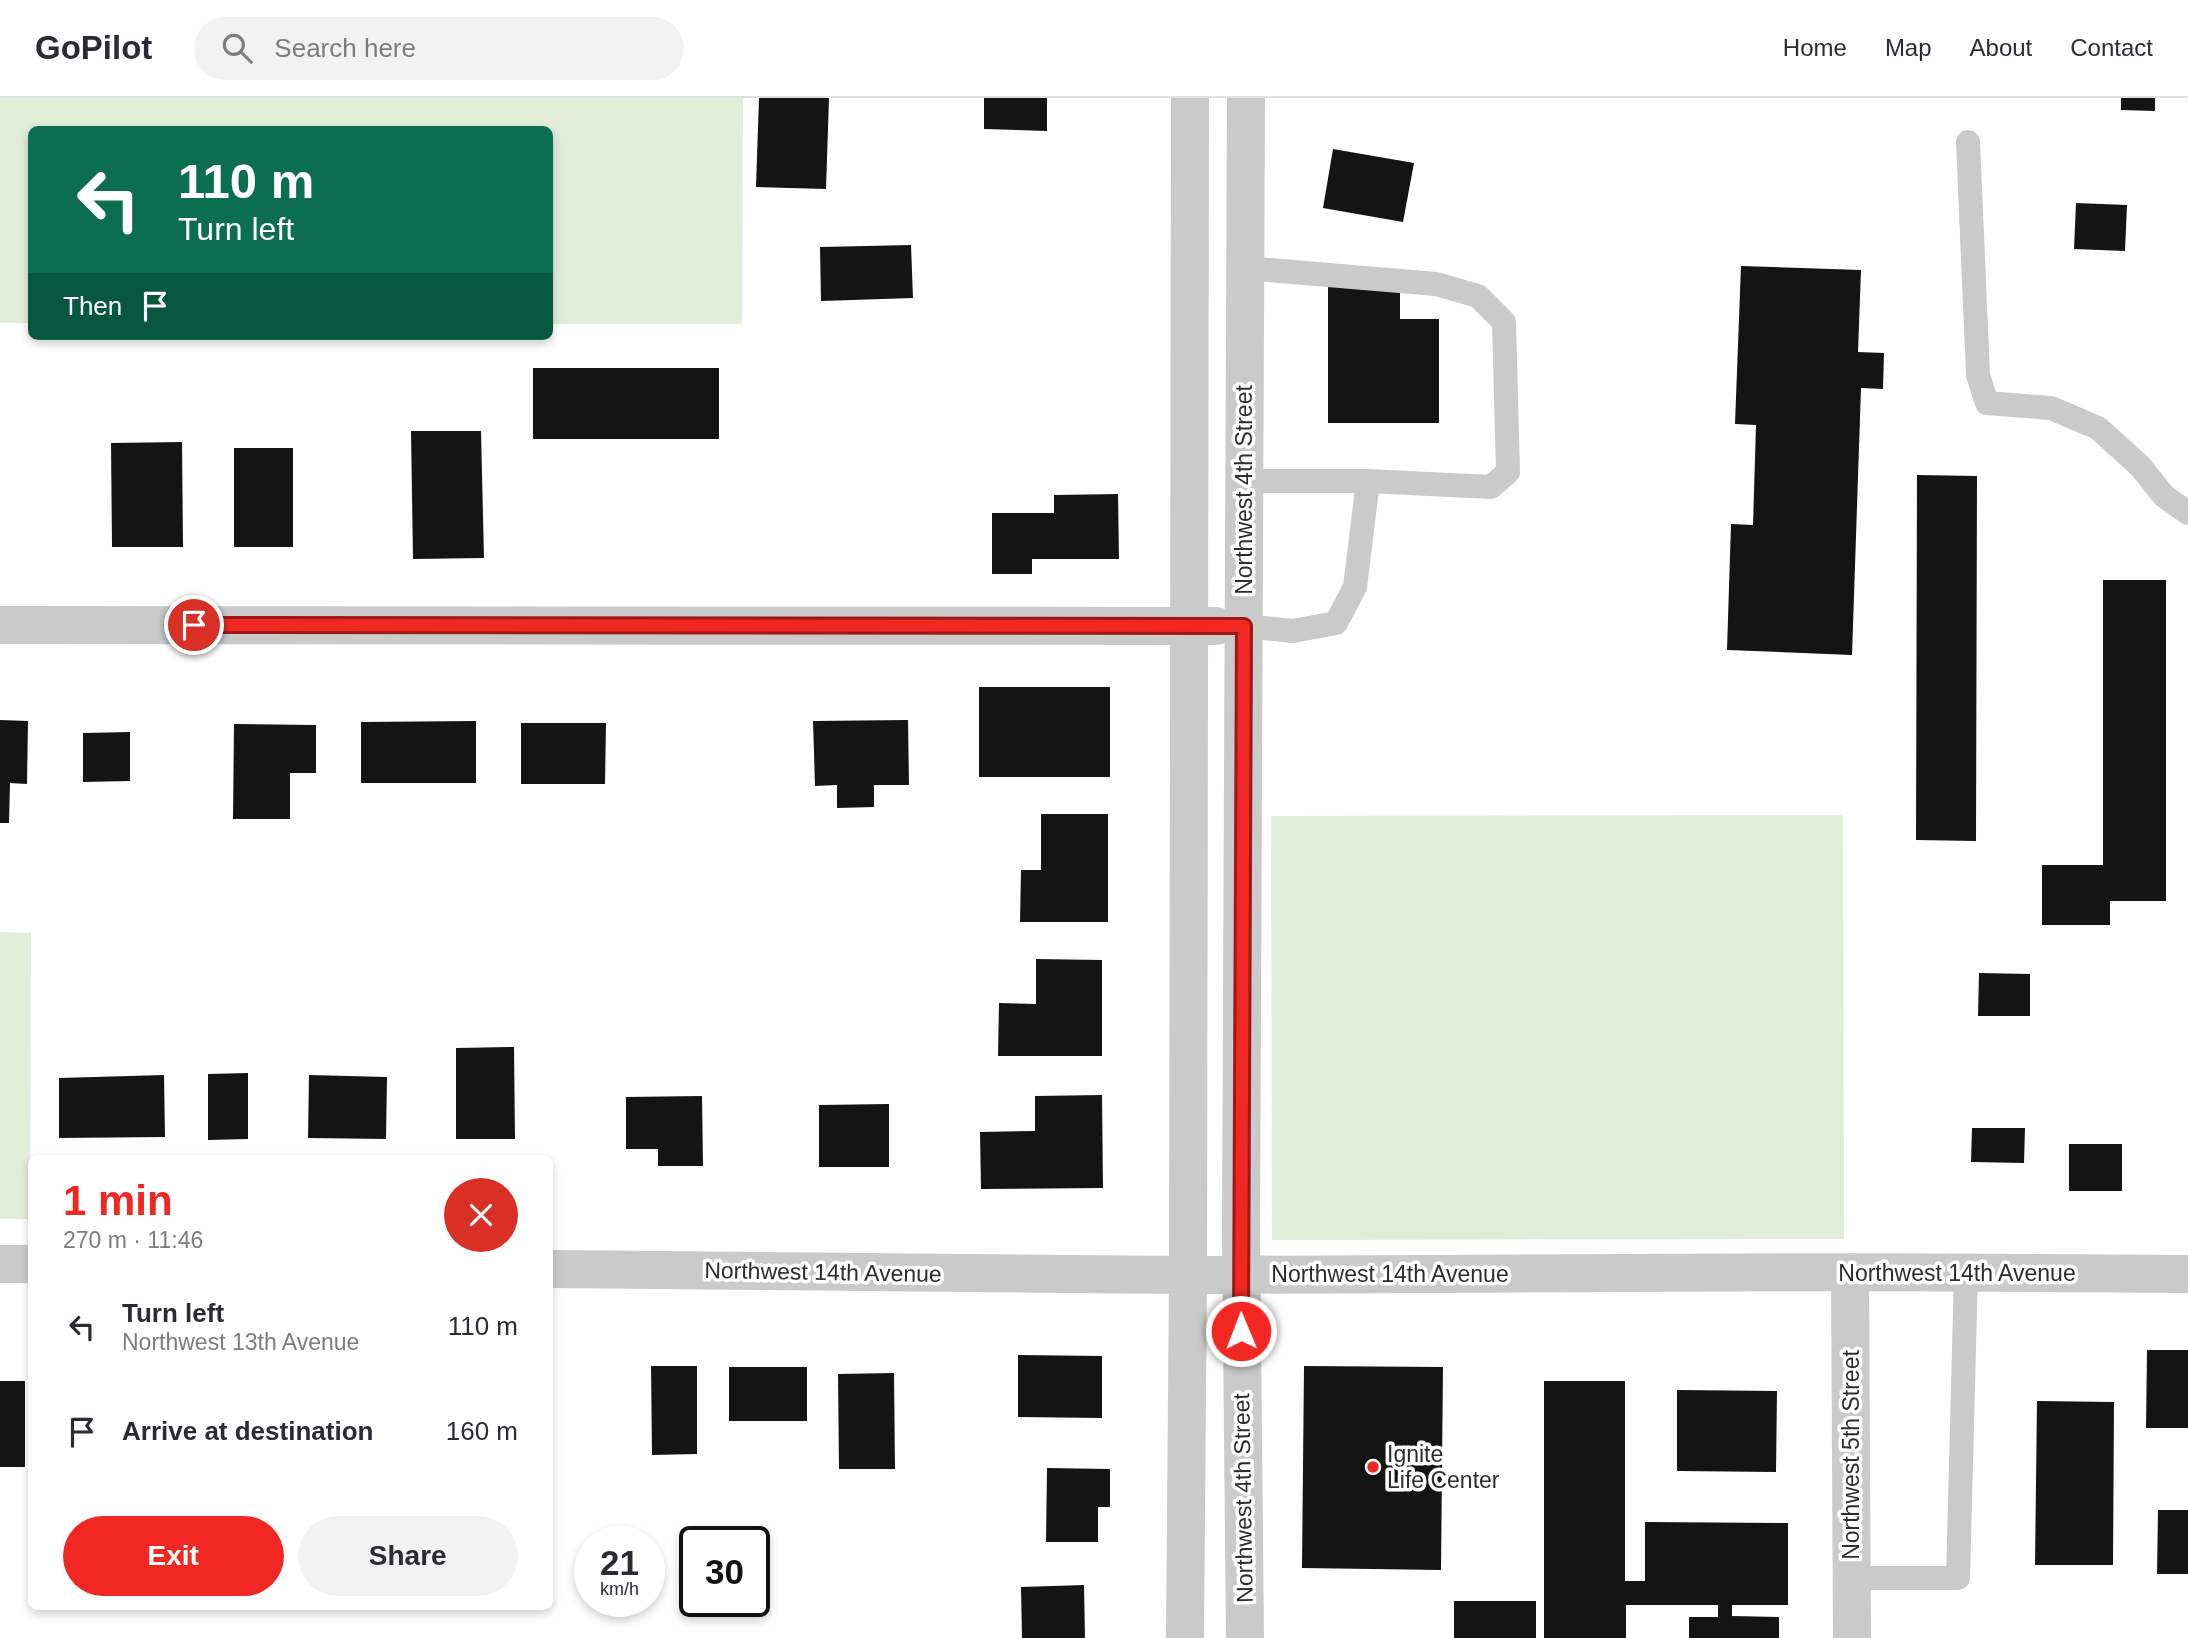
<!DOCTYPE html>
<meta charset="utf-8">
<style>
:root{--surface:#fff;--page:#f2f2f3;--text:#2b2b33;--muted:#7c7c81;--line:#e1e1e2;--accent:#f02722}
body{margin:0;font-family:Arial,sans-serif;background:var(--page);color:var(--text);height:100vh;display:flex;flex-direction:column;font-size:26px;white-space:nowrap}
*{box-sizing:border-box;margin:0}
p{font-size:23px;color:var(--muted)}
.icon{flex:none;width:38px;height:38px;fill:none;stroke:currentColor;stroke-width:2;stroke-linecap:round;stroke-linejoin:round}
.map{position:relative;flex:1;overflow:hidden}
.details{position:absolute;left:28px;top:1057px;width:525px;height:455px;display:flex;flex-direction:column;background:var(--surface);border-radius:10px;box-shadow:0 4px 10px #0003}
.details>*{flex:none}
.banner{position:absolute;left:28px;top:28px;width:525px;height:214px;border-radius:10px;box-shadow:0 4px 10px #0003;background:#0b6e4f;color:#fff;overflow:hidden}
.speed{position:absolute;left:574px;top:1428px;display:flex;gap:14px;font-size:35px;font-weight:700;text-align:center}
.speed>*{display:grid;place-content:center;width:91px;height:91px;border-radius:50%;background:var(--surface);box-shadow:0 4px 10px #0003;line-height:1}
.speed small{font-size:18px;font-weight:400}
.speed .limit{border:4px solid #111;border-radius:10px;background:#fff;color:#111}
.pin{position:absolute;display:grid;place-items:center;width:60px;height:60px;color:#fff;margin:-30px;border:4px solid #fff;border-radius:50%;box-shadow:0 2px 7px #0007}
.me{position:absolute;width:77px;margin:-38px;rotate:359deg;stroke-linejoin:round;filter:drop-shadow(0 0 5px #0008)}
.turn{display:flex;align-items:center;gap:24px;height:147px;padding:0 35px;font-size:32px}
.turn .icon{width:91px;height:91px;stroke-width:2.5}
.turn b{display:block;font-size:49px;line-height:60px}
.then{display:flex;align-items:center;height:66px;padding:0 35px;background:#0003;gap:14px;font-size:26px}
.round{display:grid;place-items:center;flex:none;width:74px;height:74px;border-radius:37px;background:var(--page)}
.summary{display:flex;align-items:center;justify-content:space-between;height:119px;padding:0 35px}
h1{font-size:42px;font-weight:700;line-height:52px;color:var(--accent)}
.button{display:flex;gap:14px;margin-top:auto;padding:14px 35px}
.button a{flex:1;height:80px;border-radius:42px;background:var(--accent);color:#fff;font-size:28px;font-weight:700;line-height:80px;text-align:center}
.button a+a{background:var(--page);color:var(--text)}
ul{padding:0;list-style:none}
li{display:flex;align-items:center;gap:21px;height:105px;padding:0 35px}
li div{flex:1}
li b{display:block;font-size:26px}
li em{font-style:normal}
header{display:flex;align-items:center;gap:42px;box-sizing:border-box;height:98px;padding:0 35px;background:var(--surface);border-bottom:2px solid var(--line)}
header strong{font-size:33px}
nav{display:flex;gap:38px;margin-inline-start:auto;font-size:24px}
.search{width:490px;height:63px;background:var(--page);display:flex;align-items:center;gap:18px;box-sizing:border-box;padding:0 24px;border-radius:38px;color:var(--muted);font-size:26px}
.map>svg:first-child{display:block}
.green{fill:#e1ecd9}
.building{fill:#141414}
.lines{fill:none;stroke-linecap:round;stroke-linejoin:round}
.service{stroke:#cacaca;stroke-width:24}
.minor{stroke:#cacaca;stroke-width:38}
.route-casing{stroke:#9c1916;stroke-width:18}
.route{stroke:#f02722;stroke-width:12}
.poi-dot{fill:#f02722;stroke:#fff;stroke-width:2.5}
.labels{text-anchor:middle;stroke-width:7;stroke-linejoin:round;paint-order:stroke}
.street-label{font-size:23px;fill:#2d2d2d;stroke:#fff}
.poi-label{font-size:23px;fill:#2d2d2d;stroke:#fff;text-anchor:start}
</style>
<header>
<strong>GoPilot</strong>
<div class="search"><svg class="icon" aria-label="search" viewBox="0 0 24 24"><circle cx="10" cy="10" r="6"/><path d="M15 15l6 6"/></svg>Search here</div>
<nav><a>Home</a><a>Map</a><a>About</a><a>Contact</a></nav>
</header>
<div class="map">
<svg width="2188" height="1540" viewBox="0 0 2188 1540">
<rect width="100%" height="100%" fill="#fff"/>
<!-- green -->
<path class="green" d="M 0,0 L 743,0 L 742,226 L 550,226 L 550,32 L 32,32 L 31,225 L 0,225 Z
M 1843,717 L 1844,1141 L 1272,1142 L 1271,718 Z
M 0,834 L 31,835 L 30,1121 L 0,1121 Z"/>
<!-- building -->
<path class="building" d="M 759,0 L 829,0 L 826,91 L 756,89 Z
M 984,0 L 1047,0 L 1047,33 L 984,31 Z
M 2121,0 L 2155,0 L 2155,13 L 2121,12 Z
M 1333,51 L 1414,65 L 1403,124 L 1323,110 Z
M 2076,105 L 2127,107 L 2125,153 L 2074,151 Z
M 911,147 L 913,200 L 821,203 L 820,149 Z
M 1741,168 L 1861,172 L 1858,254 L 1884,255 L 1883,291 L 1861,290 L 1852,557 L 1727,552 L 1731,426 L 1753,427 L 1756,327 L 1735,326 Z
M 1328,188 L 1400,188 L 1400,221 L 1439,221 L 1439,325 L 1328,325 Z
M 533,270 L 719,270 L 719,341 L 533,341 Z
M 411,333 L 481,333 L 484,460 L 413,461 Z
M 182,344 L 183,449 L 112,449 L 111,345 Z
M 234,350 L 293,350 L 293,449 L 234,449 Z
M 1917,377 L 1977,378 L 1976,743 L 1916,742 Z
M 1118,396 L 1119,461 L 1032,461 L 1032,476 L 992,476 L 992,415 L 1054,415 L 1054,397 Z
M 2103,482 L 2166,482 L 2166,803 L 2110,803 L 2110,827 L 2042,827 L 2042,767 L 2103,767 Z
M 979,589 L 1110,589 L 1110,679 L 979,679 Z
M 0,622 L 28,623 L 27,686 L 10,685 L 9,725 L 0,725 Z
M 908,622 L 909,687 L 874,687 L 874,709 L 837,710 L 837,687 L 815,688 L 813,623 Z
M 476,623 L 476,685 L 361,685 L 361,624 Z
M 521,625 L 606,625 L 605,686 L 521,686 Z
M 234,626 L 316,627 L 316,675 L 290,675 L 290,721 L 233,721 Z
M 130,634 L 130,683 L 83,684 L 83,635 Z
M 1041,716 L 1108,716 L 1108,824 L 1020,824 L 1021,772 L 1041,772 Z
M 1036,861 L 1102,862 L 1102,958 L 998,958 L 999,905 L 1036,906 Z
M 1979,875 L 2030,876 L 2030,918 L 1978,918 Z
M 514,949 L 515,1041 L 456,1041 L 456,950 Z
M 248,975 L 248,1041 L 208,1042 L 208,976 Z
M 164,977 L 165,1039 L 59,1040 L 59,980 Z
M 309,977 L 387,979 L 386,1041 L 308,1040 Z
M 1102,997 L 1103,1090 L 981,1091 L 980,1034 L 1035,1033 L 1035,998 Z
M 702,998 L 703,1068 L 658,1068 L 658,1051 L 626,1051 L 626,999 Z
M 889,1006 L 889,1069 L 819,1069 L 819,1007 Z
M 1972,1030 L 2025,1030 L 2024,1065 L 1971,1064 Z
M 2069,1046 L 2122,1046 L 2122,1093 L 2069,1093 Z
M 2147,1252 L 2188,1252 L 2188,1330 L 2146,1330 Z
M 1018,1257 L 1102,1258 L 1102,1320 L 1018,1319 Z
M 651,1268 L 697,1268 L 697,1356 L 652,1357 Z
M 1304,1268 L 1443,1269 L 1441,1472 L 1302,1470 Z
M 729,1269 L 807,1269 L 807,1323 L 729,1323 Z
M 894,1275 L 895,1371 L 839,1371 L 838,1276 Z
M 0,1283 L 25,1283 L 25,1369 L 0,1369 Z
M 1544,1283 L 1625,1283 L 1625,1483 L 1645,1483 L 1645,1424 L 1788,1425 L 1788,1507 L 1732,1507 L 1732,1518 L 1779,1519 L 1779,1540 L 1689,1540 L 1689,1519 L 1718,1519 L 1718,1507 L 1626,1507 L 1626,1540 L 1544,1540 Z
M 1677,1292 L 1777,1293 L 1776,1374 L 1677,1373 Z
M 2037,1303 L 2114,1304 L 2113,1467 L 2035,1467 Z
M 1047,1370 L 1110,1371 L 1110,1409 L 1098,1409 L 1098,1444 L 1046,1444 Z
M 2158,1412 L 2188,1412 L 2188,1476 L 2157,1476 Z
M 1084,1487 L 1085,1540 L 1022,1540 L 1021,1489 Z
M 1454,1503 L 1536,1503 L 1536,1540 L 1454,1540 Z"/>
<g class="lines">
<!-- service -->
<path class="service" d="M 1968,44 L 1978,277 L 1987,305 L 2051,310 L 2098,330 L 2140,368 L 2164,398 L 2188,415
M 1244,383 L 1368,383 L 1491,389 L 1508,374 L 1504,224 L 1478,198 L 1436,186 L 1245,170
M 1244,528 L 1293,533 L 1336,525 L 1355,489 L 1368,383
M 1852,1480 L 1958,1480 L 1966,1175"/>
<!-- minor -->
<path class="minor" d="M 0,527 L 1216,528
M 0,1166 L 32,1166
M 550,1171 L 1188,1177 L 1850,1174 L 2188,1176
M 1850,1174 L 1852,1540
M 1185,1540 L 1188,1177 L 1190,0
M 1245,1540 L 1241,1134 L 1246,0"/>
</g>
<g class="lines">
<!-- route casing -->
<g class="route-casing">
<path id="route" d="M 194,527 L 1244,528 L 1241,1233"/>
</g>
<!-- route -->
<use href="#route" class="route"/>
</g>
<!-- markers -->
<circle class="poi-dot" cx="1373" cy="1369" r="7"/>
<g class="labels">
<!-- street labels -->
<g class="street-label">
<text transform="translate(1244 392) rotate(-90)" y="8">Northwest 4th Street</text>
<text transform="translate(823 1174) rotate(1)" y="8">Northwest 14th Avenue</text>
<text x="1957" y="1183">Northwest 14th Avenue</text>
<text x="1390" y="1184">Northwest 14th Avenue</text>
<text transform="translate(1851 1357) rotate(-90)" y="8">Northwest 5th Street</text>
<text transform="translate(1243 1400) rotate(-91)" y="8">Northwest 4th Street</text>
</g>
<!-- poi labels -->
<g class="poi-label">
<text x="1387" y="1364">Ignite<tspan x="1387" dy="26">Life Center</tspan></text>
</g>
</g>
</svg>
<div class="speed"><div>21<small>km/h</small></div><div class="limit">30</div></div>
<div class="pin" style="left:194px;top:527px;background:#d93025"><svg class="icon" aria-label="arrive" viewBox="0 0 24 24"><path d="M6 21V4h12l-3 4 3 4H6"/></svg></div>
<svg class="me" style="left:1241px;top:1233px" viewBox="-20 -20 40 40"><circle r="17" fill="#f02722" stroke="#fff" stroke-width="3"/><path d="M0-11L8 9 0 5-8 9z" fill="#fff"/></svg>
<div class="banner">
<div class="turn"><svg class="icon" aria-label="left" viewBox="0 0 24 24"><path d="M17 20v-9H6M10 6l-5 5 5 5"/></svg><div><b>110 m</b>Turn left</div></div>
<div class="then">Then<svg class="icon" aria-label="arrive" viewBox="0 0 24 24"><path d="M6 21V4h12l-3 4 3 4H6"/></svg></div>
</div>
<section class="details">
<div class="summary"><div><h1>1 min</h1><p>270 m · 11:46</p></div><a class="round" style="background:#d93025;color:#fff"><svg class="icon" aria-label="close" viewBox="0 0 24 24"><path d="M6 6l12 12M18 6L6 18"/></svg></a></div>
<ul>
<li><svg class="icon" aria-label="left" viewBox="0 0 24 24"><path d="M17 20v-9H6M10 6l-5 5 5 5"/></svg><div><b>Turn left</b><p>Northwest 13th Avenue</p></div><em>110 m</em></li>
<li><svg class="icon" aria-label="arrive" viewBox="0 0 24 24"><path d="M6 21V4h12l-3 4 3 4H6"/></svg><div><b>Arrive at destination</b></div><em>160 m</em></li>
</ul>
<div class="button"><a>Exit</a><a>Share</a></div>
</section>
</div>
